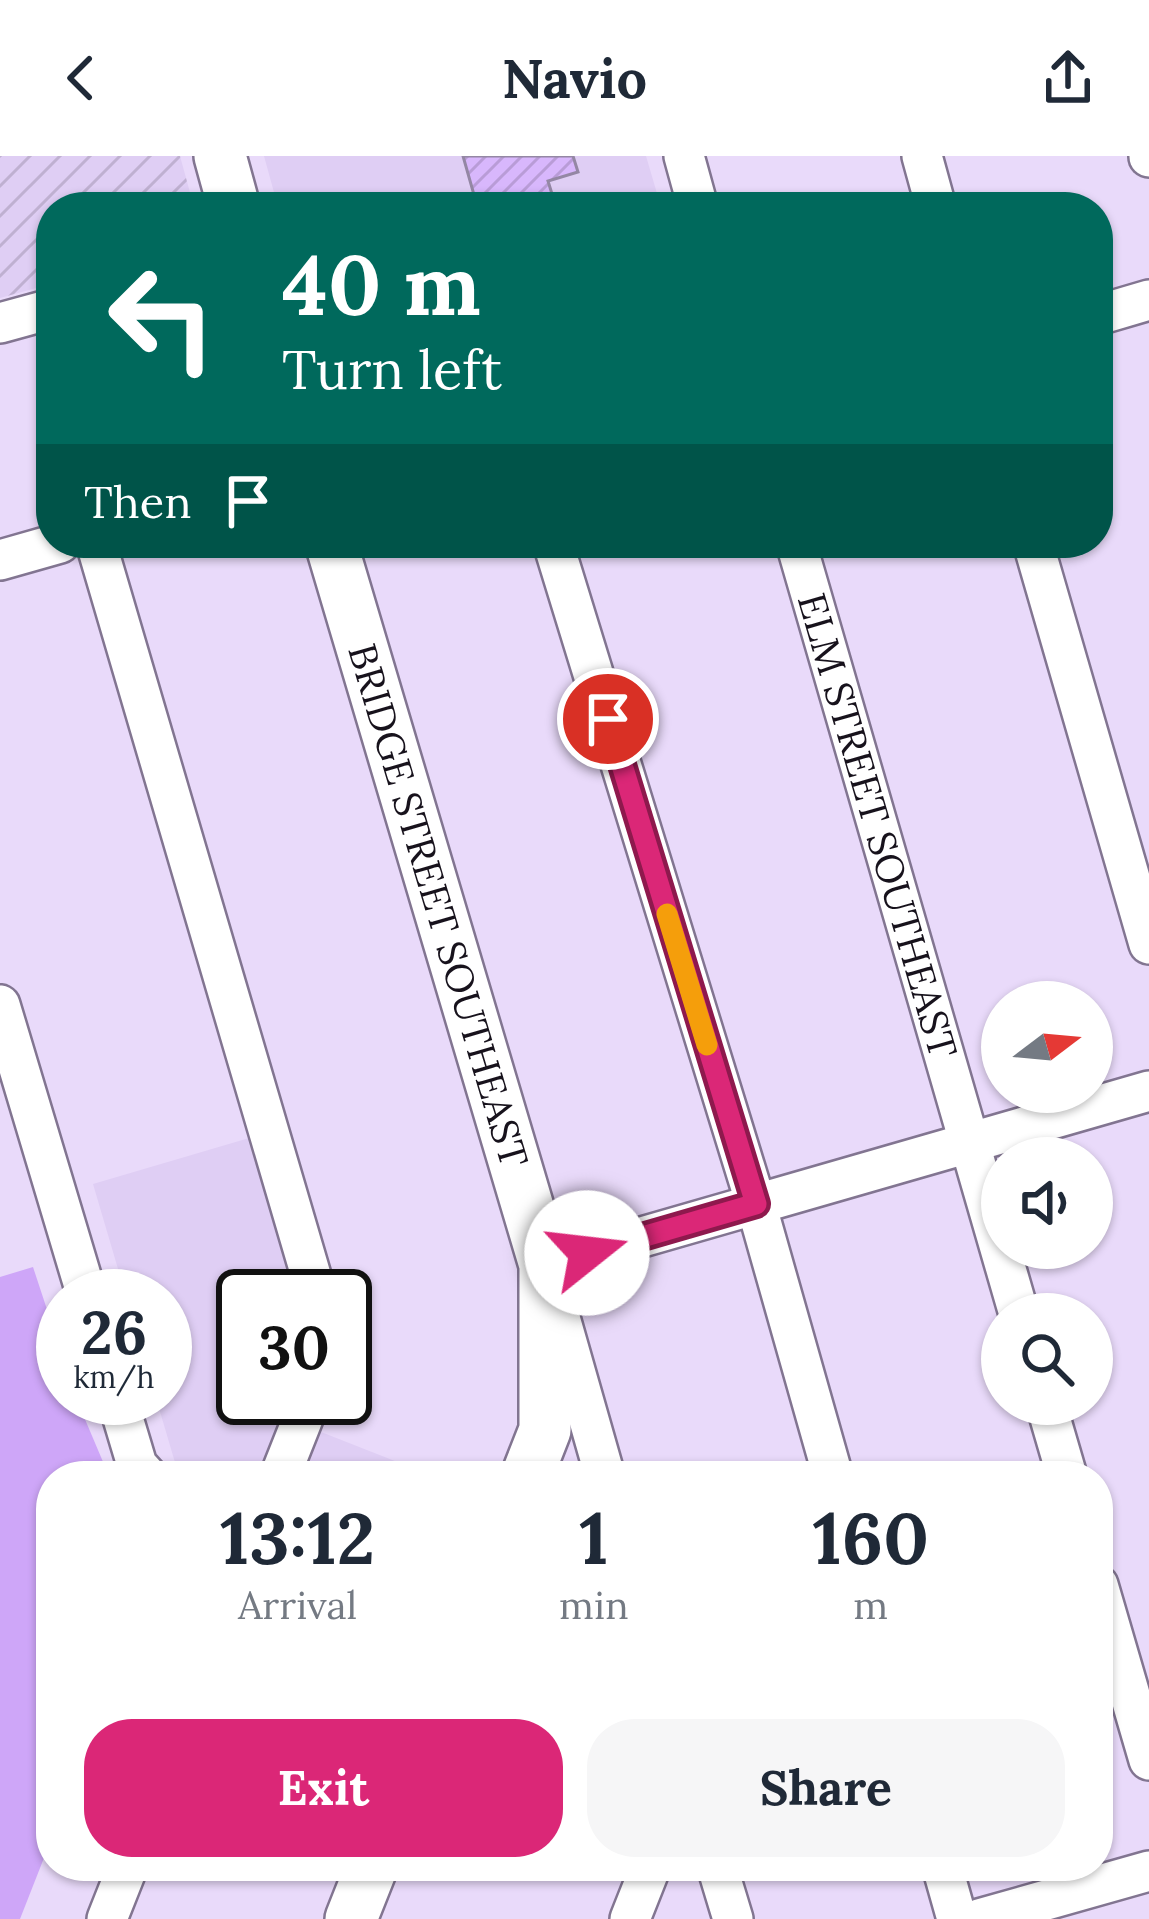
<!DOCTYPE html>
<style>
:root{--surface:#fff;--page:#f6f6f7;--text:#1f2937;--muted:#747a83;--accent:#db2777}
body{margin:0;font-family:Lora,serif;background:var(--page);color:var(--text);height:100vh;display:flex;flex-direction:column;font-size:45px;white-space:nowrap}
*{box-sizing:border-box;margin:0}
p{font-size:39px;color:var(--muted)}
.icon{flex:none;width:66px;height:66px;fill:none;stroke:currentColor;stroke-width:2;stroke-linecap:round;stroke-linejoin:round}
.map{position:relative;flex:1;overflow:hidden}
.drawer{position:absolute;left:36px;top:1305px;width:1077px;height:420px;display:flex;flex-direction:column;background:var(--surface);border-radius:48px;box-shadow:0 3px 9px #0004}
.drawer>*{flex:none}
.banner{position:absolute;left:36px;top:36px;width:1077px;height:366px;border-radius:48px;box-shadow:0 3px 9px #0004;background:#00695c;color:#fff;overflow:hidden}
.needle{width:78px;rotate:74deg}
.tools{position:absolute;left:981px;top:825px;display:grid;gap:24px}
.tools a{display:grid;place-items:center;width:132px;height:132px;border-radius:50%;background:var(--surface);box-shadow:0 3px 9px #0004;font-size:60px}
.speed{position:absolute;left:36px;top:1113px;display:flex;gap:24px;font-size:60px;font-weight:700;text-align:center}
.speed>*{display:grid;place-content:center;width:156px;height:156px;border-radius:50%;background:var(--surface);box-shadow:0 3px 9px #0004;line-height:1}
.speed small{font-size:30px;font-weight:400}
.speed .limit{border:6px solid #111;border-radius:18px;background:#fff;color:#111}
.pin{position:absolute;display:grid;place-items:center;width:102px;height:102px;color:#fff;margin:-51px;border:6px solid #fff;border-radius:50%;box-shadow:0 3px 12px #0007}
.me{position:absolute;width:132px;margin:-66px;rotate:74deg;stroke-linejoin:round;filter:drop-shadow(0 0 9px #0008)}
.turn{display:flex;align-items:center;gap:42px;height:252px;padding:0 48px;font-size:54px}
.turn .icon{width:156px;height:156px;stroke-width:2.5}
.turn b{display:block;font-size:84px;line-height:102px}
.then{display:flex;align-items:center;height:114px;padding:0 48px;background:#0003;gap:24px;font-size:45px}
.eta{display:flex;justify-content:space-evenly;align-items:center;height:204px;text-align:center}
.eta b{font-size:72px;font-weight:700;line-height:84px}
.button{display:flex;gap:24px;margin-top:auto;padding:24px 48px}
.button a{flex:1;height:138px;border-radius:48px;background:var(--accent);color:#fff;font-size:48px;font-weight:700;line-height:138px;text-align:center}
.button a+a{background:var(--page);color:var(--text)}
header{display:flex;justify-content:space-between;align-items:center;height:156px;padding:0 48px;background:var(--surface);font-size:54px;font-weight:700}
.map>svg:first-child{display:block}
.built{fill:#dfcef4}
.industrial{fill:url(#industrial-furrows)}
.park{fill:#cea6f8}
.building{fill:url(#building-hatch);stroke:#9487a4;stroke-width:3}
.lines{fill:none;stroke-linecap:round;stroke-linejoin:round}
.minor-casing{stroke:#827591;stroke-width:44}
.major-casing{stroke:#827591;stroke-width:56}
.minor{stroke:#fff;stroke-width:39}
.major{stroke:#fff;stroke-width:51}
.route-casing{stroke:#8e194d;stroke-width:30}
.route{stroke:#db2777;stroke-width:21}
.slow{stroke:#f59e0b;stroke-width:21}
.labels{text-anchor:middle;stroke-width:9;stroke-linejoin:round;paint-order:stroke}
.street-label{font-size:39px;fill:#17121c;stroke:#e9dafa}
</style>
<header><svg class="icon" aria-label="back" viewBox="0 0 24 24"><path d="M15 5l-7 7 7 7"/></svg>Navio<svg class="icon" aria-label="share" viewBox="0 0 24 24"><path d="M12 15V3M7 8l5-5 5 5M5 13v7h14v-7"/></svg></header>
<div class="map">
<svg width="1149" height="1763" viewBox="0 0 1149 1763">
<defs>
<pattern id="industrial-furrows" width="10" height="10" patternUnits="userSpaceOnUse" patternTransform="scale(3)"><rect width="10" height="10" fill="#dfcef4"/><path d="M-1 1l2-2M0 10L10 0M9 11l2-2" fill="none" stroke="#bfb0d1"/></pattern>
<pattern id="building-hatch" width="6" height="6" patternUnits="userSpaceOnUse" patternTransform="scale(3)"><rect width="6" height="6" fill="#d8b7fc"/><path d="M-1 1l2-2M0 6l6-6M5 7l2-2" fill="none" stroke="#b99cd7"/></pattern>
</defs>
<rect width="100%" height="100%" fill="#e9dafa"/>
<!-- built -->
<path class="built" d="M 264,0 L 646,0 L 661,51 L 278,51 Z
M 259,979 L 307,1140 L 243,1140 L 243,1242 L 328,1242 L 316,1274 L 433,1320 L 179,1320 L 156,1242 L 165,1242 L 165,1140 L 126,1140 L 93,1028 Z"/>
<!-- industrial -->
<path class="industrial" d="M 0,0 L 180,0 L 194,51 L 51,51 L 51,128 L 0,142 Z"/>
<!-- park -->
<path class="park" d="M 33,1111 L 63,1202 L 63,1242 L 76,1242 L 109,1320 L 51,1320 L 51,1684 L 20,1763 L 0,1763 L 0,1121 Z"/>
<!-- building -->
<path class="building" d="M 463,0 L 573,0 L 578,16 L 548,25 L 556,51 L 504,51 L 501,39 L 476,46 Z"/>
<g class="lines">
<!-- minor casing -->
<g class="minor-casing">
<g id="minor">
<path d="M 684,0 L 698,51"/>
<path d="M 922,0 L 936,51"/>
<path d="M 1149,0 L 1149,1"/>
<path d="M 1098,159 L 1149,144"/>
<path d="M 0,167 L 51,153"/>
<path d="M 96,387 L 317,1140"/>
<path d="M 553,387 L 756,1048 L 833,1320"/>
<path id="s1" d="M 796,387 L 1019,1158"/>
<path d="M 1033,387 L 1149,788"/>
<path d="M 0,404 L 60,387"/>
<path d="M 0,849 L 87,1140"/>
<path d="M 117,1242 L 137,1309 L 147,1320"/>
<path d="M 1046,1248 L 1067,1320"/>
<path d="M 280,1320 L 311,1242"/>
<path d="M 605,1320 L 545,1109 L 1149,935"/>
<path d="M 1098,1429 L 1149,1604"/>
<path d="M 717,1710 L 733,1763"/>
<path d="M 942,1710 L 957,1763"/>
<path d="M 107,1763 L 128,1710"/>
<path d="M 630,1763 L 651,1710"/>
<path d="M 979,1763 L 1149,1715"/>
</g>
</g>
<!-- major casing -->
<g class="major-casing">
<g id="major">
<path d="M 220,0 L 234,51"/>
<path id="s2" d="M 331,387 L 545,1109 L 545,1274 L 527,1320"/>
<path d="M 351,1763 L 372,1710"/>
</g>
</g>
<!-- minor -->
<use href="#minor" class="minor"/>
<!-- major -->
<use href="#major" class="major"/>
</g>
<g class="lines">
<!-- route casing -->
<g class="route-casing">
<path id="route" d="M 587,1097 L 756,1048 L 608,563"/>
</g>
<!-- route -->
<use href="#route" class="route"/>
<!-- slow -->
<path class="slow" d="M 667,758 L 707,889"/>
</g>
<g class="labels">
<!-- street labels -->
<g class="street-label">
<text dy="14" stroke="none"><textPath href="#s1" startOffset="294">ELM STREET SOUTHEAST</textPath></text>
<text dy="14" stroke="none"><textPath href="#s2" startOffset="378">BRIDGE STREET SOUTHEAST</textPath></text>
</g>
</g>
</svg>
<div class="tools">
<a><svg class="needle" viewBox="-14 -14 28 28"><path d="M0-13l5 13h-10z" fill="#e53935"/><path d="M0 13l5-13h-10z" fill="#747a83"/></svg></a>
<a><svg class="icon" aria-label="sound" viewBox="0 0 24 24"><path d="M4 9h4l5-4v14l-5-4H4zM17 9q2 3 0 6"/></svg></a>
<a><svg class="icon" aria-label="search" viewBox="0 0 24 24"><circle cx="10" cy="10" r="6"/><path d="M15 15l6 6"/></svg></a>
</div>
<div class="speed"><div>26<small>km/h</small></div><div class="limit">30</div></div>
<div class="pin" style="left:608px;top:563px;background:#d93025"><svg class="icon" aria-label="arrive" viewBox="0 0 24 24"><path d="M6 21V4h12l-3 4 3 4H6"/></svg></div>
<svg class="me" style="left:587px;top:1097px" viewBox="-20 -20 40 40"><circle r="19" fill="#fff"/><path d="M0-13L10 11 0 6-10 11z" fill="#db2777"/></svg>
<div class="banner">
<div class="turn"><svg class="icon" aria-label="left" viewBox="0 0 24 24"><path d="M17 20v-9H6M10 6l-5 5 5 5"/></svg><div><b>40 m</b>Turn left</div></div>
<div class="then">Then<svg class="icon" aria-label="arrive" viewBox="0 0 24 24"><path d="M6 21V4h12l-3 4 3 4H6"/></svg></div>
</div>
<section class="drawer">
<div class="eta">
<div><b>13:12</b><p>Arrival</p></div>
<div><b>1</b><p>min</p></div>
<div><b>160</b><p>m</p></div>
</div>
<div class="button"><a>Exit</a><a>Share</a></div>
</section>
</div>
